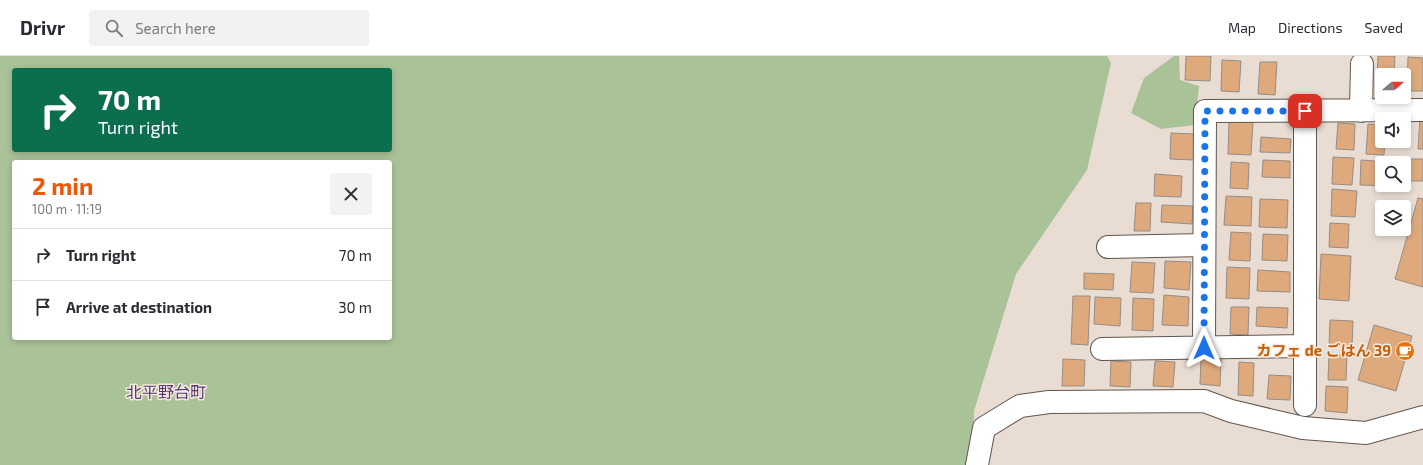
<!DOCTYPE html>
<meta charset="utf-8">
<style>
:root{--surface:#fff;--page:#f2f2f3;--text:#2b2b33;--muted:#7c7c81;--line:#e1e1e2;--accent:#ea580c}
body{margin:0;font-family:"Exo 2","Noto Sans JP",sans-serif;background:var(--page);color:var(--text);height:100vh;display:flex;flex-direction:column;font-size:15px;white-space:nowrap}
*{box-sizing:border-box;margin:0}
p{font-size:13px;color:var(--muted)}
.icon{flex:none;width:22px;height:22px;fill:none;stroke:currentColor;stroke-width:2;stroke-linecap:round;stroke-linejoin:round}
.map{position:relative;flex:1;overflow:hidden}
.sheet{position:absolute;left:12px;top:104px;width:380px;height:180px;display:flex;flex-direction:column;background:var(--surface);border-radius:4px;box-shadow:0 2px 6px #0003}
.sheet>*{flex:none}
.guide{position:absolute;left:12px;top:12px;width:380px;height:84px;border-radius:4px;box-shadow:0 2px 6px #0003;background:#0b6e4f;color:#fff;overflow:hidden}
.needle{width:26px;rotate:70deg}
.controls{position:absolute;left:1375px;top:12px;display:grid;gap:8px}
.controls a{display:grid;place-items:center;width:36px;height:36px;border-radius:4px;background:var(--surface);box-shadow:0 2px 6px #0003;font-size:20px}
.pin{position:absolute;display:grid;place-items:center;width:34px;height:34px;color:#fff;margin:-17px;border-radius:8px;box-shadow:0 2px 6px #0006}
.me{position:absolute;width:44px;margin:-22px;rotate:0deg;stroke-linejoin:round;filter:drop-shadow(0 0 3px #0008)}
.turn{display:flex;align-items:center;gap:14px;height:84px;padding:0 20px;font-size:18px}
.turn .icon{width:52px;height:52px;stroke-width:2.5}
.turn b{display:block;font-size:28px;line-height:34px}
.round{display:grid;place-items:center;flex:none;width:42px;height:42px;border-radius:4px;background:var(--page)}
.headline{display:flex;align-items:center;justify-content:space-between;height:68px;padding:0 20px}
h1{font-size:24px;font-weight:700;line-height:30px;color:var(--accent)}
ul{padding:0;list-style:none}
li{display:flex;align-items:center;gap:12px;height:52px;padding:0 20px;border-top:1px solid var(--line)}
li div{flex:1}
li b{display:block;font-size:15px}
li em{font-style:normal}
header{display:flex;align-items:center;gap:24px;box-sizing:border-box;height:56px;padding:0 20px;background:var(--surface);border-bottom:1px solid var(--line)}
header strong{font-size:19px}
nav{display:flex;gap:22px;margin-inline-start:auto;font-size:14px}
.search{width:280px;height:36px;background:var(--page);display:flex;align-items:center;gap:10px;box-sizing:border-box;padding:0 14px;border-radius:4px;color:var(--muted);font-size:15px}
.map>svg:first-child{display:block}
.green{fill:#aac298;fill-rule:evenodd}
.building{fill:#dea97d;stroke:#978c83}
.lines{fill:none;stroke-linecap:round;stroke-linejoin:round}
.street-casing{stroke:#60564e;stroke-width:24}
.street{stroke:#fff;stroke-width:22}
.route{stroke:#1a73e8;stroke-width:7;stroke-dasharray:0 12.6}
.labels{text-anchor:middle;stroke-width:3;stroke-linejoin:round;paint-order:stroke}
.food-label{font-size:15px;font-weight:bold;fill:#c56008;stroke:#f6eae0;text-anchor:end}
.neighbourhood-label{font-size:16px;fill:#543772;stroke:#f6eae0}
</style>
<header>
<strong>Drivr</strong>
<div class="search"><svg class="icon" aria-label="search" viewBox="0 0 24 24"><circle cx="10" cy="10" r="6"/><path d="M15 15l6 6"/></svg>Search here</div>
<nav><a>Map</a><a>Directions</a><a>Saved</a></nav>
</header>
<div class="map">
<svg width="1423" height="409" viewBox="0 0 1423 409">
<rect width="100%" height="100%" fill="#e9ddd3"/>
<!-- green -->
<path class="green" d="M 0,0 L 1107,0 L 1111,7 L 1087,114 L 1016,218 L 974,355 L 973,409 L 0,409 ZM 14,14 L 390,14 L 390,94 L 14,94 ZM 14,106 L 390,106 L 390,282 L 14,282 Z
M 1174,0 L 1179,0 L 1180,24 L 1199,30 L 1195,69 L 1161,73 L 1131,57 L 1144,22 Z"/>
<!-- building -->
<path class="building" d="M 1186,0 L 1211,0 L 1210,25 L 1185,24 Z
M 1378,0 L 1395,0 L 1394,19 L 1382,19 L 1382,24 L 1377,24 Z
M 1408,1 L 1423,2 L 1423,35 L 1407,35 Z
M 1222,4 L 1241,5 L 1239,36 L 1221,35 Z
M 1260,6 L 1277,6 L 1275,39 L 1258,38 Z
M 1420,62 L 1423,62 L 1423,93 L 1418,93 Z
M 1229,65 L 1253,66 L 1251,99 L 1228,98 Z
M 1338,67 L 1355,68 L 1354,94 L 1336,93 Z
M 1368,68 L 1382,69 L 1382,85 L 1385,85 L 1384,99 L 1366,98 Z
M 1171,77 L 1195,78 L 1194,104 L 1170,103 Z
M 1261,81 L 1291,83 L 1290,97 L 1260,96 Z
M 1333,101 L 1354,102 L 1352,129 L 1332,128 Z
M 1409,103 L 1423,103 L 1423,125 L 1408,125 Z
M 1263,104 L 1290,105 L 1290,122 L 1262,121 Z
M 1361,104 L 1389,106 L 1389,107 L 1382,107 L 1382,129 L 1388,130 L 1360,129 Z
M 1231,106 L 1249,107 L 1248,133 L 1230,132 Z
M 1155,118 L 1182,120 L 1181,141 L 1154,140 Z
M 1332,133 L 1357,135 L 1355,161 L 1331,160 Z
M 1226,140 L 1252,141 L 1251,170 L 1224,169 Z
M 1418,142 L 1423,143 L 1423,231 L 1395,223 Z
M 1260,143 L 1288,144 L 1287,172 L 1259,171 Z
M 1136,147 L 1151,147 L 1150,175 L 1134,175 Z
M 1162,149 L 1193,150 L 1192,168 L 1161,166 Z
M 1330,167 L 1349,168 L 1348,192 L 1329,191 Z
M 1231,176 L 1251,177 L 1250,205 L 1229,204 Z
M 1263,178 L 1288,179 L 1287,205 L 1262,204 Z
M 1321,198 L 1351,200 L 1349,245 L 1319,243 Z
M 1165,205 L 1191,206 L 1189,234 L 1164,232 Z
M 1132,206 L 1155,207 L 1153,237 L 1130,236 Z
M 1227,211 L 1250,212 L 1249,243 L 1226,242 Z
M 1258,214 L 1290,216 L 1290,236 L 1257,235 Z
M 1084,217 L 1114,218 L 1113,234 L 1084,233 Z
M 1164,239 L 1189,241 L 1188,270 L 1162,269 Z
M 1073,240 L 1090,240 L 1088,289 L 1071,288 Z
M 1095,241 L 1121,242 L 1120,270 L 1094,268 Z
M 1133,242 L 1154,243 L 1153,275 L 1132,274 Z
M 1231,251 L 1249,251 L 1248,279 L 1230,278 Z
M 1257,251 L 1288,252 L 1287,272 L 1256,270 Z
M 1330,264 L 1353,265 L 1352,291 L 1329,290 Z
M 1374,269 L 1412,280 L 1396,335 L 1358,324 Z
M 1329,298 L 1347,299 L 1346,324 L 1328,324 Z
M 1063,303 L 1085,304 L 1084,330 L 1062,330 Z
M 1201,303 L 1221,304 L 1220,330 L 1200,328 Z
M 1111,305 L 1131,306 L 1130,331 L 1110,330 Z
M 1155,305 L 1175,306 L 1173,331 L 1153,330 Z
M 1239,306 L 1254,307 L 1253,340 L 1238,339 Z
M 1269,319 L 1291,320 L 1290,344 L 1267,343 Z
M 1326,330 L 1348,331 L 1347,357 L 1325,355 Z"/>
<g class="lines">
<!-- street casing -->
<g class="street-casing">
<path id="street" d="M 1305,55 L 1305,349
M 1361,55 L 1362,8
M 1108,191 L 1204,189
M 1204,292 L 1205,55 L 1423,54
M 1102,293 L 1305,290
M 977,409 L 984,372 L 1020,350 L 1049,346 L 1204,345 L 1231,355 L 1303,372 L 1366,377 L 1423,361"/>
</g>
<!-- street -->
<use href="#street" class="street"/>
</g>
<g class="lines">
<!-- route -->
<path class="route" d="M 1204,292 L 1205,55 L 1305,55"/>
</g>
<!-- icons -->
<defs>
<g id="cafe-disc" transform="scale(1)"><circle r="9.5" fill="#e8710a" stroke="#f6eae0"/><path d="M-5.5-4.5H6V0H3Q3 3.5 0 3.5H-2.5Q-5.5 3.5-5.5 0ZM3-3.2v2h1.7v-2ZM-6 4.5H4V6H-6Z" fill="#fff"/></g>
</defs>
<g fill-rule="evenodd">
<use href="#cafe-disc" x="1405" y="295"/>
</g>
<g class="labels">
<!-- food labels -->
<g class="food-label">
<text x="1391" y="300">カフェ de ごはん 39</text>
</g>
<!-- neighbourhood labels -->
<g class="neighbourhood-label">
<text x="166" y="342">北平野台町</text>
</g>
</g>
</svg>
<div class="controls">
<a><svg class="needle" viewBox="-14 -14 28 28"><path d="M0-13l5 13h-10z" fill="#e53935"/><path d="M0 13l5-13h-10z" fill="#7c7c81"/></svg></a>
<a><svg class="icon" aria-label="sound" viewBox="0 0 24 24"><path d="M4 9h4l5-4v14l-5-4H4zM17 9q2 3 0 6"/></svg></a>
<a><svg class="icon" aria-label="search" viewBox="0 0 24 24"><circle cx="10" cy="10" r="6"/><path d="M15 15l6 6"/></svg></a>
<a><svg class="icon" aria-label="layers" viewBox="0 0 24 24"><path d="M12 4l9 5-9 5-9-5zM3 14l9 5 9-5"/></svg></a>
</div>
<div class="pin" style="left:1305px;top:55px;background:#d93025"><svg class="icon" aria-label="arrive" viewBox="0 0 24 24"><path d="M6 21V4h12l-3 4 3 4H6"/></svg></div>
<svg class="me" style="left:1204px;top:292px" viewBox="-20 -20 40 40"><path d="M0-17L14 15 0 8-14 15z" fill="#1a73e8" stroke="#fff" stroke-width="4"/></svg>
<div class="guide">
<div class="turn"><svg class="icon" aria-label="right" viewBox="0 0 24 24"><path d="M7 20v-9h11M14 6l5 5-5 5"/></svg><div><b>70 m</b>Turn right</div></div>
</div>
<section class="sheet">
<div class="headline"><div><h1>2 min</h1><p>100 m · 11:19</p></div><a class="round"><svg class="icon" aria-label="close" viewBox="0 0 24 24"><path d="M6 6l12 12M18 6L6 18"/></svg></a></div>
<ul>
<li><svg class="icon" aria-label="right" viewBox="0 0 24 24"><path d="M7 20v-9h11M14 6l5 5-5 5"/></svg><div><b>Turn right</b></div><em>70 m</em></li>
<li><svg class="icon" aria-label="arrive" viewBox="0 0 24 24"><path d="M6 21V4h12l-3 4 3 4H6"/></svg><div><b>Arrive at destination</b></div><em>30 m</em></li>
</ul>
</section>
</div>
